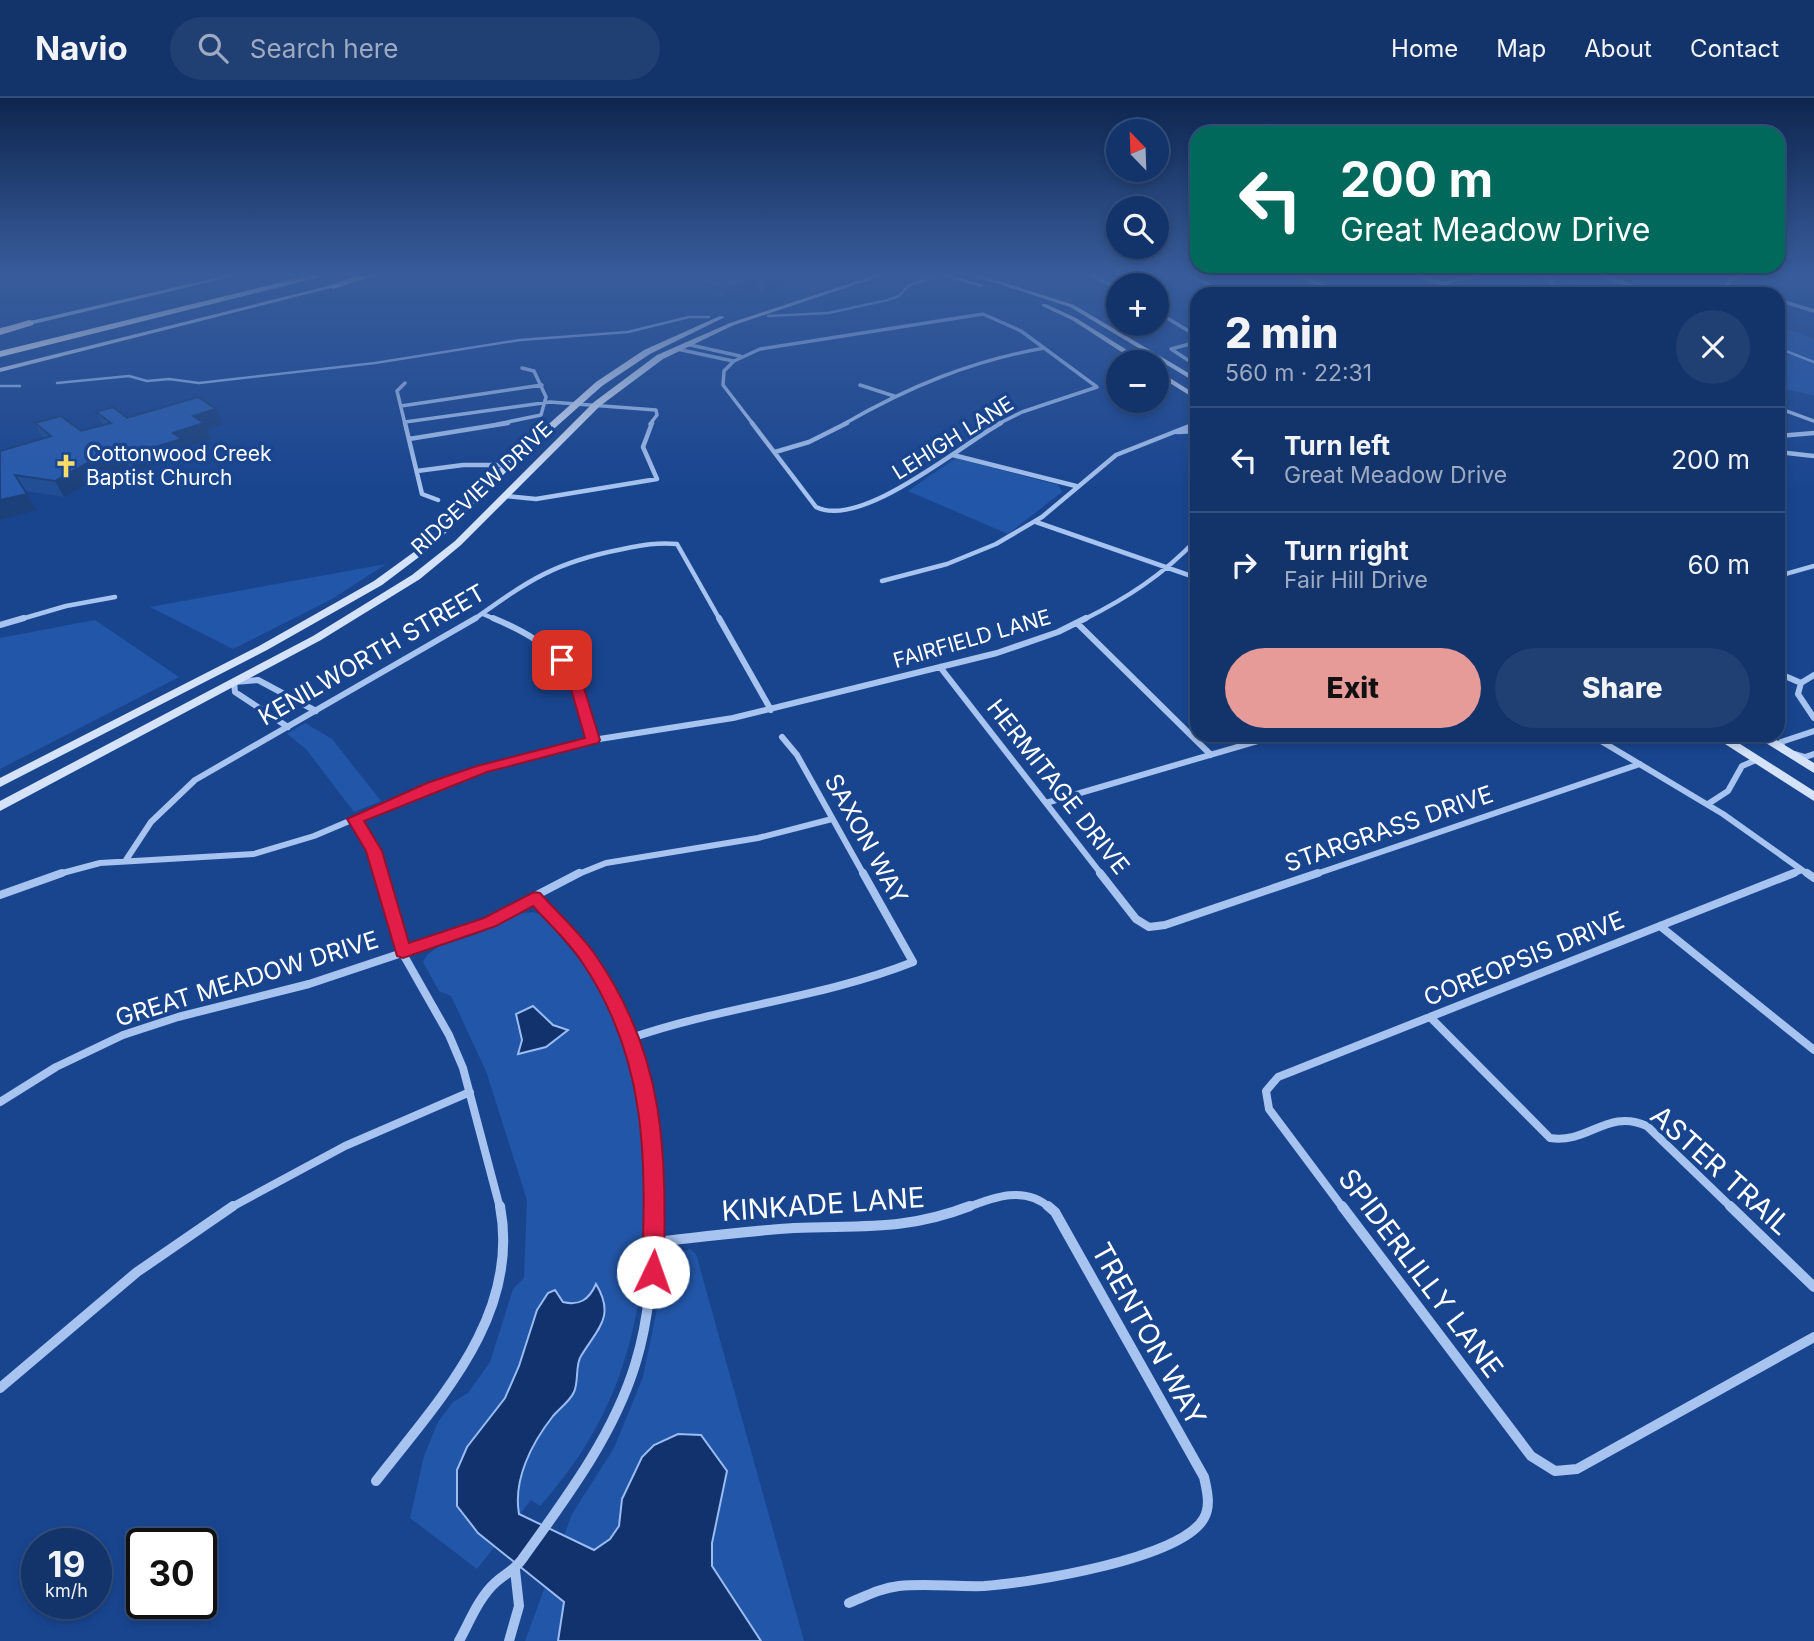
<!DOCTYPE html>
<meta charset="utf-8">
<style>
:root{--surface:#13346b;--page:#203f73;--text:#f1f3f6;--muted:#9daac1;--line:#324f7e;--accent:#e69b98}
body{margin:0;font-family:Inter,sans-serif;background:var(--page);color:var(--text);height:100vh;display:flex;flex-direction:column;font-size:26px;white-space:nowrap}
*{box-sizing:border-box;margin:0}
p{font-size:23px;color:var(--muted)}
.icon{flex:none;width:38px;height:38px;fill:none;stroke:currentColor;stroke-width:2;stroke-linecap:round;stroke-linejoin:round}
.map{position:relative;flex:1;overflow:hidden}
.sheet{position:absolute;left:1190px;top:189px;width:595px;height:455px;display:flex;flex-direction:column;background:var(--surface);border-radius:21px;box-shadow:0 4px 10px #0003,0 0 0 2px var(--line)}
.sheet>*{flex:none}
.guide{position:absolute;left:1190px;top:28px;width:595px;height:147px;border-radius:21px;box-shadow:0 4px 10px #0003,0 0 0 2px var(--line);background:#00695c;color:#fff;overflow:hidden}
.needle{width:46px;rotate:337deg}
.tools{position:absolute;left:1106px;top:21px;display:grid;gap:14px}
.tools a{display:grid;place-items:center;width:63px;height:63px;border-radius:50%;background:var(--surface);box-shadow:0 4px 10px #0003,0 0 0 2px var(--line);font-size:35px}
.speed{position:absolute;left:21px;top:1430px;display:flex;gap:14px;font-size:35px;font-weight:700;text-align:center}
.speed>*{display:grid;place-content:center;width:91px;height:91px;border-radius:50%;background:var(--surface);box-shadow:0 4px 10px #0003,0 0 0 2px var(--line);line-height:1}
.speed small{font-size:18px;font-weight:400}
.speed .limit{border:4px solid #111;border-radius:10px;background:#fff;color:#111}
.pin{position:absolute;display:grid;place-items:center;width:60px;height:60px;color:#fff;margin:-30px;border-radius:14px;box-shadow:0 4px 10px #0006}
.me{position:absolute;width:77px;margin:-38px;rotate:3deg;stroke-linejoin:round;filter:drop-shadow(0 0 5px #0008)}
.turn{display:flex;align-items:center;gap:24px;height:147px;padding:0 35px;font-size:32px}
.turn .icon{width:91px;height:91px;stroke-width:2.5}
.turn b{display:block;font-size:49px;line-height:60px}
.round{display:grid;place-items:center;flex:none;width:74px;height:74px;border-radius:37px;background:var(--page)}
.headline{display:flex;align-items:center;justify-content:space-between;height:119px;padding:0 35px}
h1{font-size:42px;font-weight:800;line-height:52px}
.button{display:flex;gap:14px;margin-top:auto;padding:14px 35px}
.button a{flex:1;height:80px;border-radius:42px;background:var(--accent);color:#111;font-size:28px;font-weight:800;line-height:80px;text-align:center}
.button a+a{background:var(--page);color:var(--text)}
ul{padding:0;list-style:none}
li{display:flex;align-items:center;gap:21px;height:105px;padding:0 35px;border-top:2px solid var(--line)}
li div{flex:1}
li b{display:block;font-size:26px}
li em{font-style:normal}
header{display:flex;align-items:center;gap:42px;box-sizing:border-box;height:98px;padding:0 35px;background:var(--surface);border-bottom:2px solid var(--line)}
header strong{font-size:33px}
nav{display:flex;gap:38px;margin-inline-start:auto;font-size:24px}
.search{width:490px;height:63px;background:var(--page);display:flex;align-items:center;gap:18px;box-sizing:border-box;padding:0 24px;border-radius:38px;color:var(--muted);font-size:26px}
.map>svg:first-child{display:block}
.green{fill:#2256a8}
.water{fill:#11326d;stroke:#9abcf1;stroke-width:2}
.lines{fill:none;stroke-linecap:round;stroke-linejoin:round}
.stream{stroke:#9abcf1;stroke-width:2.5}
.minor-far4{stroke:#a7c3ef;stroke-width:3.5}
.minor-far3{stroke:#a7c3ef;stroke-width:4.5}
.minor-far2{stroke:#a7c3ef;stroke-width:6}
.minor-far1{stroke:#a7c3ef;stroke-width:8}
.minor{stroke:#a7c3ef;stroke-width:10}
.secondary{fill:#d4e2fa;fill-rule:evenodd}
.motorway{fill:#fff;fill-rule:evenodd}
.wall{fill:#224e95}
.shaded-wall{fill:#1c4079}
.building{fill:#285bad;stroke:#1c4079;stroke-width:2}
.route{fill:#e11d48;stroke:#92132f;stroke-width:2}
.labels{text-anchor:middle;stroke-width:7;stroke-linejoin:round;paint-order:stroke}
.far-street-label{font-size:21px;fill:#fff;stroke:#19458f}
.far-poi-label{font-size:21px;fill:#fff;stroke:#19458f;text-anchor:start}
.street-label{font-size:24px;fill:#fff;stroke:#19458f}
.near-street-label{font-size:28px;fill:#fff;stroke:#19458f}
</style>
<header>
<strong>Navio</strong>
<div class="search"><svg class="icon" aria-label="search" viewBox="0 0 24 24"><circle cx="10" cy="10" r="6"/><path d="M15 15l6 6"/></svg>Search here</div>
<nav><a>Home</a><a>Map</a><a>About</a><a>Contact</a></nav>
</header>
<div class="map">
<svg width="1814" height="1543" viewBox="0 0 1814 1543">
<rect width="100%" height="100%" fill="#19458f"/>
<!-- green -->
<path class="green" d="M 1531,176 L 1577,176 L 1556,184 L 1559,187 L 1588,183 L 1633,196 L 1500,196 L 1489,190 L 1489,184 L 1533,180 Z
M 1778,227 L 1814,241 L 1814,298 L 1778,289 Z
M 956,360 L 1058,387 L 1062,394 L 1008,436 L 908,393 Z
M 386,466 L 332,501 L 233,551 L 150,509 Z
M 95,522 L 179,579 L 0,671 L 0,540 Z
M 305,625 L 332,641 L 381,703 L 354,714 L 306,651 L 287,636 Z
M 533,814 L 542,817 C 566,846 592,873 607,908 C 659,1024 661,1201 603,1316 C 586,1350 565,1380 540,1408 L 531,1402 L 477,1471 L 410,1420 L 424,1358 L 438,1324 L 453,1304 L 468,1295 L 490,1264 L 513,1191 L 524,1180 L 527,1102 L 486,973 L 451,898 L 439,893 L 423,864 L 428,856 L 438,849 L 480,835 L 522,815 Z
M 690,1151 L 696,1156 L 804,1543 L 525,1543 L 572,1416 L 614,1350 L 643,1279 L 666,1167 L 676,1156 Z"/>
<!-- water -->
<path class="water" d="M 533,908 L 553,927 L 568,932 L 546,949 L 518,956 L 522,942 L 516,916 Z
M 596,1186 C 616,1219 597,1231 581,1258 C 575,1267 579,1283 574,1294 C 570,1303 559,1311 553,1318 C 531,1346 513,1382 519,1416 L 594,1452 L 610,1441 L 619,1428 L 622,1401 L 642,1359 L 654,1347 L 678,1336 L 701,1337 L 727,1373 L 712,1445 L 712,1468 L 761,1543 L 558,1543 L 564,1504 L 478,1435 L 457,1408 L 457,1372 L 467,1349 L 505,1300 L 519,1268 L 537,1212 L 548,1195 L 555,1192 L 563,1204 C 579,1208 589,1202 596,1186 Z"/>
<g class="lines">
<!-- stream -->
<path class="stream" d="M 1540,176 L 1552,180 L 1551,193 L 1554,196
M 768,218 L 828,215 L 888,202 L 899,198 L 908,188 L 934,178
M 1778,250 L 1814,264
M 57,285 L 129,278 L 147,283 L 169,281 L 199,285 L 375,265 L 520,242 L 628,234 L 689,219 L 709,219
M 0,288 L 20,288"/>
<!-- minor-far4 -->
<path class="minor-far4" d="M 1091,176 L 1118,192
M 1188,176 L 1226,196
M 1295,176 L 1343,196
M 1408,176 L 1444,186
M 1596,176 L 1645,192 L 1699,189 L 1755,196
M 1725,191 L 1731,181 L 1750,176
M 1427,196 L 1451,183 L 1489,176
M 1778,202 L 1814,213
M 1157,214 L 1197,238
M 1197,244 L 1171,251 L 1197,268
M 686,246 L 740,258
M 677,251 L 733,263
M 405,285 L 397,293 L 405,326
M 860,287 L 894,298
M 401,308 L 542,287
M 1778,310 L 1814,323
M 405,324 L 550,304 L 656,312 L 657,317 L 650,326
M 498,326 L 541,317 L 546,299 L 534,273 L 522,270
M 753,326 L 723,287 L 724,273 L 734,263 L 760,251 L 983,216 L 1021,233 L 1097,289 L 1022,314 L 998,326
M 844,326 C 908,289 971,263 1044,250
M 1193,326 L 1197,325"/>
<!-- minor-far3 -->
<path class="minor-far3" d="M 405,325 L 422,396 L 438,402
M 752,325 L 816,409 C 861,432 962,346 1001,325
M 1177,334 L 1197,333
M 1778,338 L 1814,335
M 409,341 L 508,325
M 775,354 L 809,344 L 847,325
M 1778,354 L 1814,358
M 953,357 L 1076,388
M 417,373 L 463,367 L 508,367
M 506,398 L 536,401 L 657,381 L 643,349 L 652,325
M 1036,424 L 1197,480
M 1778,478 L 1814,468
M 882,483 L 947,466 L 996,446 L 1042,419 L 1116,357 L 1197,325
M 483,516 L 497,522
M 18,522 L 66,508 L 115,499
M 473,522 C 529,482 555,464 623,451 C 642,447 658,444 677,446 L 720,522
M 1083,522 C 1127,500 1163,477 1197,441"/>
<!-- minor-far2 -->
<path class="minor-far2" d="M 493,520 C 562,549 573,572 593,642
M 719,520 L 771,612
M 1077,525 L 1211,657
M 0,527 L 24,520
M 940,569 L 1102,777
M 1778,575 L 1801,585
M 1814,577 L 1801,585 L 1798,596 L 1814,620
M 288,629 L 235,594 L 234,584 L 258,582 L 316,613
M 1591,637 L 1723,716 L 1809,777
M 782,639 L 797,657 L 864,777
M 1783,652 L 1781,644 L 1814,633
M 1795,656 L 1805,659 L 1814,656
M 1046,705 L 1278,637
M 1708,706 L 1728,693 L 1742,668 L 1756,662
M 355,721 L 367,739 L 382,777
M 126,762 L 151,724 L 195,682 L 476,520
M 55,777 L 100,765 L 254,756 L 314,738 L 432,688 L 529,658 L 593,642 L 733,620 L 997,555 L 1058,534 L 1086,520
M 576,777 L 606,765 L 758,740 L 832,721
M 1313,777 L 1640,666
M 1790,777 L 1802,772"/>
<!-- minor-far1 -->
<path class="minor-far1" d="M 381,775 L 403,856 L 449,937 L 463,970 L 500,1110
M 1100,775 L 1136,821 L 1149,829 L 1165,827 L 1318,775
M 1807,775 L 1814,780
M 0,797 L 62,775
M 534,799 C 624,891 659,980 655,1110
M 1660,828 L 1814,952
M 1430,919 L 1550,1040 C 1589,1046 1607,1010 1647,1028 L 1732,1110
M 631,940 C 724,908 822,900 913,864 L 863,775
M 0,1004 L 56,969 L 123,937 L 178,919 L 309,886 L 468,833 L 579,775
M 230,1110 L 345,1048 L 470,994
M 966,1110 C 994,1099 1025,1087 1050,1110
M 1343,1110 L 1269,1011 L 1266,993 L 1278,979 L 1794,775"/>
<!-- minor -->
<path class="minor" d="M 1342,1108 L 1531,1358 L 1555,1373 L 1577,1371 L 1814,1239
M 1730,1108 L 1814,1189
M 654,1144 C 701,1139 747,1133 794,1130 C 861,1127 905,1133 970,1108
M 0,1290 L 137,1174 L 233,1108
M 376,1383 C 438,1303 521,1218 500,1108
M 849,1505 C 866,1498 881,1490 899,1488 C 927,1485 956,1489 984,1488 C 1029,1485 1182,1461 1204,1420 C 1211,1408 1207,1392 1204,1379 L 1055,1114 L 1048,1108
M 459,1543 C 470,1523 479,1499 496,1484 C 506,1475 515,1472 523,1460 C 566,1400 613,1338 635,1267 C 651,1216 653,1161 655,1108
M 509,1543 L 519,1508 L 515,1472"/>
<!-- secondary -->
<path class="secondary" d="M 232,176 L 243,176 L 0,234 L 0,230 Z
M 376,176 L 386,176 L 0,274 L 0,270 Z
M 878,176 L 887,176 L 734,227 L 663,261 L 600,308 L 461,447 L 420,481 L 321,542 L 0,713 L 0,703 L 313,538 L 412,477 L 455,443 L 594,304 L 657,257 L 730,225 Z
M 936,176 L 946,176 L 984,187 L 981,189 Z
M 968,176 L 977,176 L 1074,207 L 1197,280 L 1197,285 L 1070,209 Z
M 1042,206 L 1046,206 L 1076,220 L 1146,264 L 1137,264 L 1072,222 L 1042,208 Z
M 720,218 L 725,219 L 650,256 L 602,288 L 511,369 L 431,450 L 382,487 L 267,552 L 0,689 L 0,680 L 259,548 L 374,483 L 425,446 L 505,365 L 596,284 L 644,252 Z
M 1157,272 L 1197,297 L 1197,302 L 1157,277 Z
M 1711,637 L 1726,637 L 1814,693 L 1814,703 Z
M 1753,637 L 1768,637 L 1814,665 L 1814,675 Z"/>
<!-- motorway -->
<path class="motorway" d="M 316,176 L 332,176 L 0,259 L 0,253 Z
M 362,176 L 377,176 L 333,191 L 328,188 Z
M 29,222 L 33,223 L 33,227 L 0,237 L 0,231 Z"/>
</g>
<!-- wall -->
<path class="wall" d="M 699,176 L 808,176 L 789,182 L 789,186 L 765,194 L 758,192 L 726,202 L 688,189 L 687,179 Z
M 216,311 L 223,326 L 207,331 L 211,341 L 186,349 L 189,357 L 136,373 L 129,368 L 109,375 L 64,399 L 26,393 L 37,412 L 0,353 L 43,341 L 35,325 L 81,333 L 103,327 L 96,314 L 127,320 Z"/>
<!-- shaded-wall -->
<path class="shaded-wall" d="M 782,176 L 808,176 L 789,182 L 789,186 L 765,194 L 764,184 Z
M 757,182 L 758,192 L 726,202 L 725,192 Z
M 216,311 L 223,326 L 207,331 L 211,341 L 186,349 L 189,357 L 136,373 L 128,357 L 173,335 L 193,318 Z
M 121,352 L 129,368 L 109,375 L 64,399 L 55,383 L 100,358 Z
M 27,396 L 37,412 L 0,422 L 0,402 Z"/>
<!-- building -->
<path class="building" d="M 699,176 L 788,176 L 764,184 L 757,182 L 725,192 L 687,179 Z
M 198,299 L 216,311 L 193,318 L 204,325 L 173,335 L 182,341 L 128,357 L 121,352 L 100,358 L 55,383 L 15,377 L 27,396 L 0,402 L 0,353 L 51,338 L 35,325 L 61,318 L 81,333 L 111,325 L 96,314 L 113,309 L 127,320 Z"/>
<!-- sky -->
<linearGradient id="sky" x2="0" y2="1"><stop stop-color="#0e264f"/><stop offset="0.45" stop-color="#385c9b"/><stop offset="1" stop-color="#385c9b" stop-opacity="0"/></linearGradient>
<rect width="1814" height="392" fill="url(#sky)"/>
<!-- route -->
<path class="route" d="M 558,559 L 567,559 L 582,584 L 600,642 L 598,645 L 487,674 L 364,723 L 382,753 L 409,845 L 484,820 L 534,794 L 540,795 C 558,815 579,834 594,855 C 667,959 666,1054 664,1174 L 660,1182 L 653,1185 L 645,1182 L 642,1174 C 646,1061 648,962 582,864 C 569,844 549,826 533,808 L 496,828 L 403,860 L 397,858 L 366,753 L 347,721 L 427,685 L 477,668 L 585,640 L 569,584 L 556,562 Z"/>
<!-- icons -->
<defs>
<g id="church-bare" transform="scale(1.89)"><path d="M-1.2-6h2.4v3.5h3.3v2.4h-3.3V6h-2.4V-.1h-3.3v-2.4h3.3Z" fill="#ffdd64" stroke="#19458f" stroke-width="2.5" paint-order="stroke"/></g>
</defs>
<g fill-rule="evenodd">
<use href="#church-bare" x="66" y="368"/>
</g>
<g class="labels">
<!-- far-street labels -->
<g class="far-street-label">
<text transform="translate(953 340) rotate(-32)" y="7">LEHIGH LANE</text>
<text transform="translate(482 390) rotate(-43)" y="7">RIDGEVIEW DRIVE</text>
<text transform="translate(972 541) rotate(-16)" y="7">FAIRFIELD LANE</text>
</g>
<!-- far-poi labels -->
<g class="far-poi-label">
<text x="86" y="363">Cottonwood Creek<tspan x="86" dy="24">Baptist Church</tspan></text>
</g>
<!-- street labels -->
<g class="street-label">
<text transform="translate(372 557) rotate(-30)" y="8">KENILWORTH STREET</text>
<text transform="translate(1058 689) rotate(52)" y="8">HERMITAGE DRIVE</text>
<text transform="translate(1389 731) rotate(-19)" y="8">STARGRASS DRIVE</text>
<text transform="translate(866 741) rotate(61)" y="8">SAXON WAY</text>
<text transform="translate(1524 861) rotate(-22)" y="8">COREOPSIS DRIVE</text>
<text transform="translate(247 881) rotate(-17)" y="8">GREAT MEADOW DRIVE</text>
</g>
<!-- near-street labels -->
<g class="near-street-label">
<text transform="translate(1721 1072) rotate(42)" y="10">ASTER TRAIL</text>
<text transform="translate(823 1106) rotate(-4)" y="10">KINKADE LANE</text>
<text transform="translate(1421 1175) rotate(53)" y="10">SPIDERLILLY LANE</text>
<text transform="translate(1149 1236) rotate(61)" y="10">TRENTON WAY</text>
</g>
</g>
</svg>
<div class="tools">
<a><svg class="needle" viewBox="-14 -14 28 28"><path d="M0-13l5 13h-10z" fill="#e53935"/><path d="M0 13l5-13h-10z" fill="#9daac1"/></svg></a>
<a><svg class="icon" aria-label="search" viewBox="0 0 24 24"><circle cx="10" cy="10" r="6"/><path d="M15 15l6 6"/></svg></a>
<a>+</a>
<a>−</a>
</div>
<div class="speed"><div>19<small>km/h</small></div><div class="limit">30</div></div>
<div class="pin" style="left:562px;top:562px;background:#d93025"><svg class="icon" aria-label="arrive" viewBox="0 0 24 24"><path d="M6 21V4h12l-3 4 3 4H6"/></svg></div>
<svg class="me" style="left:653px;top:1174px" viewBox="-20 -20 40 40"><circle r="19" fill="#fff"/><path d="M0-13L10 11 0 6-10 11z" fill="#e11d48"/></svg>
<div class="guide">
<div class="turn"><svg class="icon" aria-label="left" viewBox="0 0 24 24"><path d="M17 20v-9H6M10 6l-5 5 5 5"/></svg><div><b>200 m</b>Great Meadow Drive</div></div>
</div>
<section class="sheet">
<div class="headline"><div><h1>2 min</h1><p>560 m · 22:31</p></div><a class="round"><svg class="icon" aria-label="close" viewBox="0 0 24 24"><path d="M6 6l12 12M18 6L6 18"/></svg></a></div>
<ul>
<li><svg class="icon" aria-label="left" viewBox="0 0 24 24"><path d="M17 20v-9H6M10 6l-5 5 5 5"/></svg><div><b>Turn left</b><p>Great Meadow Drive</p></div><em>200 m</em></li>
<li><svg class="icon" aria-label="right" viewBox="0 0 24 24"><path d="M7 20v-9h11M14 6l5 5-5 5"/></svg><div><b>Turn right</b><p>Fair Hill Drive</p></div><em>60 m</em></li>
</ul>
<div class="button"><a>Exit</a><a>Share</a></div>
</section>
</div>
